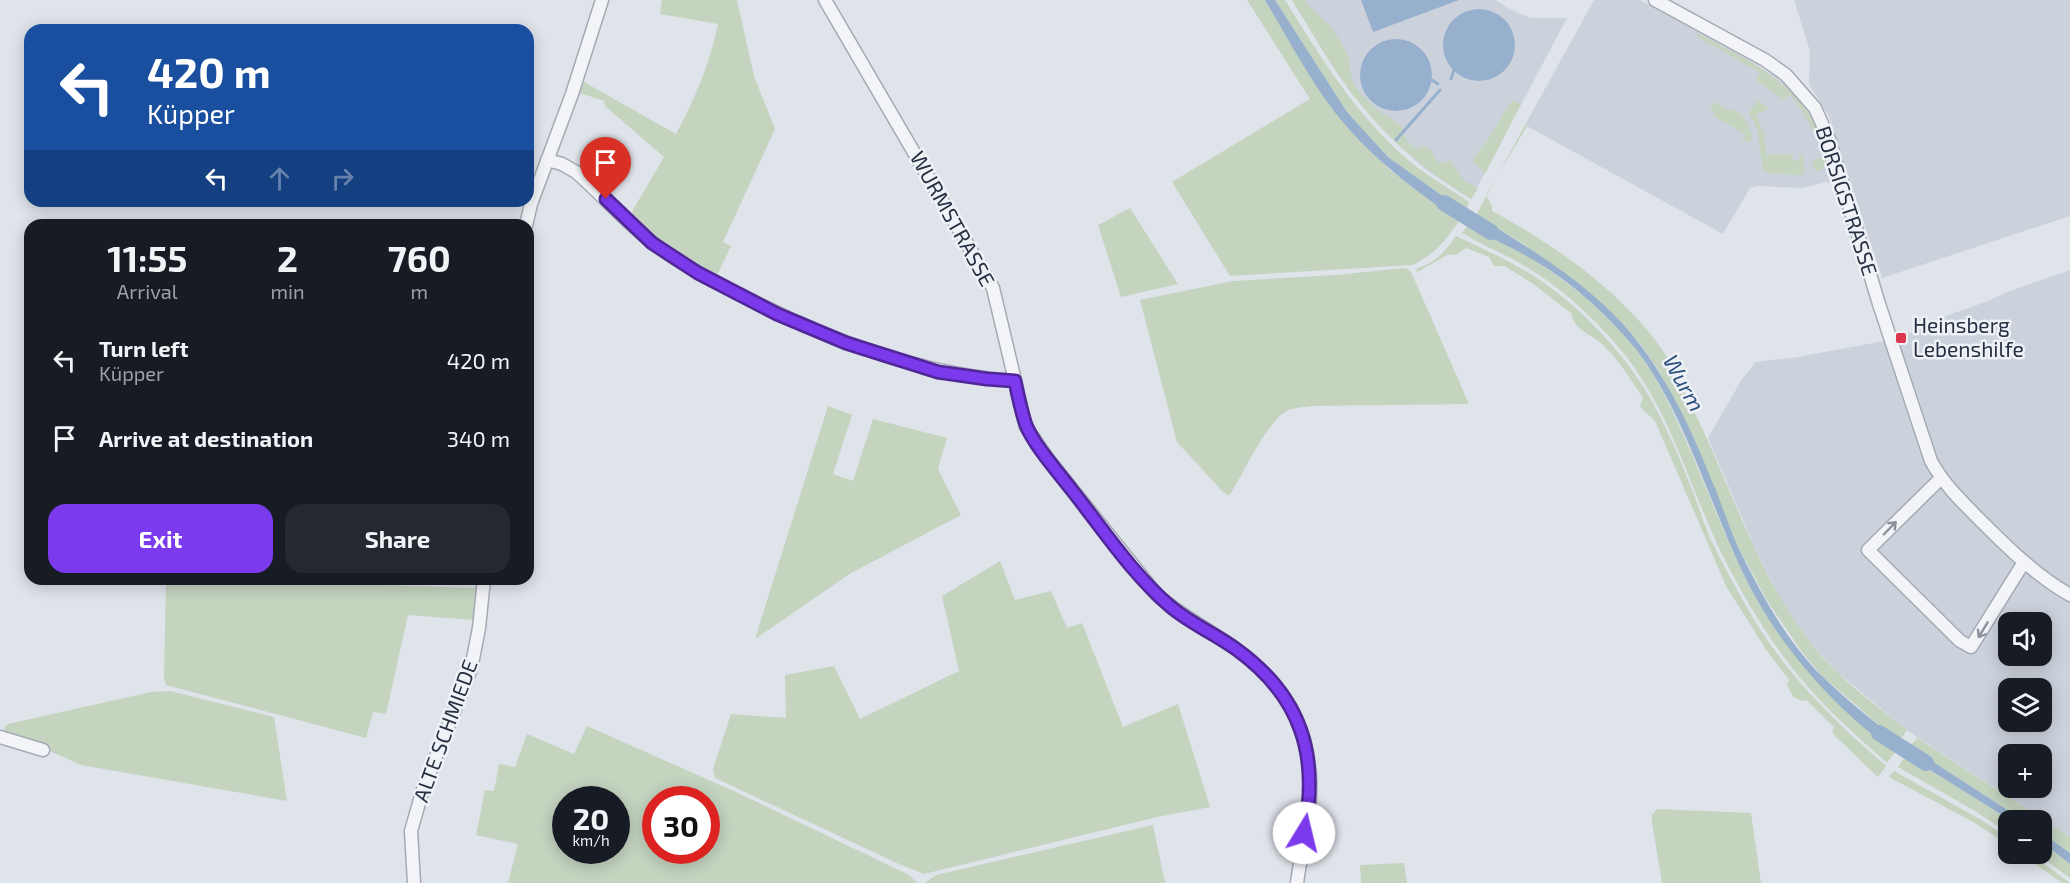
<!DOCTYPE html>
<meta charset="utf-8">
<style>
:root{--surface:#171b24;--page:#242831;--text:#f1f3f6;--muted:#9ea1a6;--accent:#7c3aed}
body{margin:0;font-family:"Exo 2",sans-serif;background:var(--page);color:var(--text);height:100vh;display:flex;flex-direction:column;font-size:22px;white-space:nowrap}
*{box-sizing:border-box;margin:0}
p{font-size:20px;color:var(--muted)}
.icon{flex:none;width:33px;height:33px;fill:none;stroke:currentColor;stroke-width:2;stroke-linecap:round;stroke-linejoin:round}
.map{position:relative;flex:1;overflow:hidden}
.details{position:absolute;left:24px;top:219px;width:510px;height:366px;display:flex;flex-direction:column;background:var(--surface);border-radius:18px;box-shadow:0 3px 15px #0003}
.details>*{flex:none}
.guide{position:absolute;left:24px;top:24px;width:510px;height:183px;border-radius:18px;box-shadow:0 3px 15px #0003;background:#1a4fa0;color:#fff;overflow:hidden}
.buttons{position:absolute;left:1998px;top:612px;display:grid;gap:12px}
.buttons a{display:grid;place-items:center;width:54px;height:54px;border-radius:12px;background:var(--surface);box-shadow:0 3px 15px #0003;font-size:30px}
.speed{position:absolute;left:552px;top:786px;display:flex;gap:12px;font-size:30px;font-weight:700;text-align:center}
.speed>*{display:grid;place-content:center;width:78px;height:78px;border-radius:50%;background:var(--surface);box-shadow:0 3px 15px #0003;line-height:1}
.speed small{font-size:15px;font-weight:400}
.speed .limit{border:9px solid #d22;background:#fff;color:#111}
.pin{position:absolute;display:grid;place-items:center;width:51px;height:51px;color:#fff;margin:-62px -26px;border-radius:50% 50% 50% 0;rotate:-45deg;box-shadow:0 0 6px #0007}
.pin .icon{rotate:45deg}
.me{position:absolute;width:66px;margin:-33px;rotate:9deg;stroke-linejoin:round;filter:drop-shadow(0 0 4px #0008)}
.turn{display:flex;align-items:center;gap:21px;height:126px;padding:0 24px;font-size:27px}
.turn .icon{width:78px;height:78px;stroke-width:2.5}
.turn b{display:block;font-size:42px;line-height:51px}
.lanes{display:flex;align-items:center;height:57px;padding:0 24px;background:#0003;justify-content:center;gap:30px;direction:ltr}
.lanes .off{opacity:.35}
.eta{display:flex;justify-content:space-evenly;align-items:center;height:102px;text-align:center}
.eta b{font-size:36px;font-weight:700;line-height:42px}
.button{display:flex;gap:12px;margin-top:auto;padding:12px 24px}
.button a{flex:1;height:69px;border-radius:18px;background:var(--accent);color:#fff;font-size:24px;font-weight:700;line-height:69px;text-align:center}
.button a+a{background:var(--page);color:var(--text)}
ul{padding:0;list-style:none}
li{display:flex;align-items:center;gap:18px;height:78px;padding:0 24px}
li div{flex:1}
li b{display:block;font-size:22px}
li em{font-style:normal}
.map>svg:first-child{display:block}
.built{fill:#ccd2dc;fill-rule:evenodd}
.green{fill:#c4d4bf;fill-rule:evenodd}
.water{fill:#96b0cd}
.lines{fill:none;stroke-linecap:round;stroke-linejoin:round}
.stream{stroke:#96b0cd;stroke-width:3}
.river{stroke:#96b0cd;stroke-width:16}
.minor-casing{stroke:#a4aab4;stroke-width:15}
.minor{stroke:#f2f4f7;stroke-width:12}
.oneway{stroke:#8c929c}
.route-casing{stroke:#51269a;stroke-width:15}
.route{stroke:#7c3aed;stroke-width:10}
.poi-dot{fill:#dc364e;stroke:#eef2f7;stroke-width:2}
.labels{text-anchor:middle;stroke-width:5;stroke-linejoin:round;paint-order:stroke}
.street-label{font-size:21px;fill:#263042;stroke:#eef2f7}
.poi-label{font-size:21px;fill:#263042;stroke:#eef2f7;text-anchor:start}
.water-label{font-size:22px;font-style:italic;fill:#2c4e7a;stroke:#eef2f7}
</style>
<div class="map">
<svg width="2070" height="883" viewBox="0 0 2070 883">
<rect width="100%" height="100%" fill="#dfe3ea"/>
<!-- built -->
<path class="built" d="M 1292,0 L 1496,0 L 1506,7 L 1530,18 L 1567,18 L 1471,199 L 1426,170 L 1392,139 L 1358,101 L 1337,72 Z
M 1594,0 L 1640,0 L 1754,63 L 1781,81 L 1792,90 L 1817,124 L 1836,186 L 1826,182 L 1802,188 L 1758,186 L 1750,188 L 1723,234 L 1525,125 Z
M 1794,0 L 2070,0 L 2070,216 L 1882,278 L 1829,116 L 1809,84 L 1810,51 Z
M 2070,270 L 2070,837 L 1909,732 L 1836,671 L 1808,640 L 1782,602 L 1756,551 L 1708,438 L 1742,379 L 1756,362 L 1797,357 L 1885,341 L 1943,322 L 1946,316 L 1988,301 L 2010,291 ZM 2008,622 L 2042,622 L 2042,656 L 2008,656 ZM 2008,688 L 2042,688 L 2042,722 L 2008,722 ZM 2008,754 L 2042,754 L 2042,788 L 2008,788 Z"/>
<!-- green -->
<path class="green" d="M 662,0 L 737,0 L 754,76 L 775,129 L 723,242 L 731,246 L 717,275 C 686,257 656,240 630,215 L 664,157 L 605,106 L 604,101 L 580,93 L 584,82 L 676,134 C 695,99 710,63 718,24 L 660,14 Z
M 1247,0 L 1265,0 L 1299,56 L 1346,126 L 1391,171 L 1459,221 C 1445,242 1435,253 1413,265 L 1230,276 L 1172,182 L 1310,99 Z
M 1275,0 L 1285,0 C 1321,58 1356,115 1408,160 C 1427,176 1449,188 1469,202 L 1465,212 L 1388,157 L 1347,112 Z
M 1292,0 L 1305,0 C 1311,9 1319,16 1327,23 C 1334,30 1339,39 1343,46 C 1353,61 1348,67 1353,81 C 1355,89 1373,108 1380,112 C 1387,117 1393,118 1399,125 C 1409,135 1400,140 1418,149 L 1423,146 C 1430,148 1435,153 1436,161 L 1440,163 L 1451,160 L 1464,181 L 1472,184 L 1478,189 L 1471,199 C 1428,172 1389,141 1357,100 C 1332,69 1313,34 1292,0 Z
M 1698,33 C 1747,60 1803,84 1822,141 C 1824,149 1827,156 1828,164 L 1819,171 L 1815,170 L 1812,161 L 1823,156 C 1815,132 1806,114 1790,95 L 1783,100 L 1756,80 L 1760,73 L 1696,36 Z
M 1757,100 L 1769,109 L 1756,115 L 1764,133 L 1766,154 L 1792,154 L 1793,160 L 1799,161 L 1800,154 L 1803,156 L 1805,175 L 1773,174 L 1763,170 L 1757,129 L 1749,113 Z
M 1513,101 L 1521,104 L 1485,174 L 1472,160 L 1489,138 L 1509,104 Z
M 1714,102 L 1728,110 L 1737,111 L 1745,119 L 1752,135 L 1750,142 L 1742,140 L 1745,134 L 1713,116 L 1714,113 L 1710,110 Z
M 1525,125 L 1527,126 L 1486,195 L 1492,206 L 1492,211 C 1552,243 1624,293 1663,351 C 1675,368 1683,388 1692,407 C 1730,484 1755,569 1807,638 C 1834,675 1872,702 1907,730 L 1899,742 L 1822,676 L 1802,652 L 1768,602 L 1737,545 L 1692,435 L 1660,373 L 1641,345 L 1613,314 L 1525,245 L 1483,219 L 1475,217 Z
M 1130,208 L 1178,284 L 1121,297 L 1098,225 Z
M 1468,225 C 1488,239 1512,246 1532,259 C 1570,283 1607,313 1635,348 C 1659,379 1675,416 1691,452 C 1708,492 1724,534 1743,573 C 1777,645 1833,703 1895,752 L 1887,763 C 1858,737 1828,711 1803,681 C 1771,644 1746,601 1724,558 C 1690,490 1673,416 1625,355 C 1597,320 1561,287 1523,265 C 1503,253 1482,245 1462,233 Z
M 1456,236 C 1481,248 1506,259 1529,273 C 1575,301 1622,350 1649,396 C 1665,425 1679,456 1691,487 C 1698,504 1703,521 1710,538 C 1723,565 1738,592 1753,618 C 1788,676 1835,722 1886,766 L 1878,777 L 1834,735 L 1832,731 L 1834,727 L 1806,700 L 1802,701 L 1793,697 L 1787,685 L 1789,680 L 1767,651 L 1726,586 L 1656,423 C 1652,415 1644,414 1640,406 L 1643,398 C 1633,382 1610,347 1594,338 C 1585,332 1573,327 1572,314 L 1532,283 L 1504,266 L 1494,266 L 1489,257 L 1466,248 L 1457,254 L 1447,255 L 1416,273 L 1417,268 C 1434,265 1447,249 1456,236 Z
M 1404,268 L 1408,269 L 1412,274 L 1469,404 L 1313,406 C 1304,407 1293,407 1285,412 C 1265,425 1243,474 1229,496 L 1222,491 L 1177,442 L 1140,300 L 1233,281 L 1336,275 Z
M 828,406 L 852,415 L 833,474 L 853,481 L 873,419 L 947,438 L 938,469 L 961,515 L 851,573 L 755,639 Z
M 1000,561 L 1015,600 L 1051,591 L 1067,628 L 1082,623 L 1123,727 L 1178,704 L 1210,807 L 1157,817 L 924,874 L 899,864 L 715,778 L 713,769 L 731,714 L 786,718 L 785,675 L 834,666 L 860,719 L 959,671 L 942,596 Z
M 166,579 L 341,579 L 342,584 L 478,588 L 474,620 L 408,615 L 386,714 L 373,712 L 366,738 L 166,685 L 164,677 Z
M 170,691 L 274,717 L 287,801 L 81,765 L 30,742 L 6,734 L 4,728 L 8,724 L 151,692 Z
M 587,726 L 736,792 L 909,875 L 917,883 L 508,883 L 518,844 L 476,835 L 485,790 L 494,791 L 499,764 L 515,767 L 527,734 L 574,754 ZM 566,800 L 616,800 L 616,850 L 566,850 ZM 656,800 L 706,800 L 706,850 L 656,850 Z
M 1917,738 L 2070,837 L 2070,853 L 2042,833 L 2042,820 L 2023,820 L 1910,747 Z
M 1906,755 L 2010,820 L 2008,833 L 1975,811 L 1898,767 Z
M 1894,771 L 1983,821 L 2008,838 L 2008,845 L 1973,822 L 1889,777 Z
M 1657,809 L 1751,813 L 1761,883 L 1662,883 L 1652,822 L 1652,815 Z
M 1153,825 L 1165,883 L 925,883 L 936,875 Z
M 2042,842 L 2070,864 L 2070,878 L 2037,854 L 2042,854 Z
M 2021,854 L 2031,854 L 2070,883 L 2062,883 Z
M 1404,863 L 1407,883 L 1361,883 L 1360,865 Z"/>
<!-- water -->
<path class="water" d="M 1265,0 L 1275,0 L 1347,112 L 1388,157 L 1465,212 L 1459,221 C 1419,193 1379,164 1347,127 C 1314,89 1290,42 1265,0 Z
M 1361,0 L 1459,0 L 1373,32 Z
M1443 45a36 36 0 1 1 72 0a36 36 0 1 1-72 0Z
M1360 75a36 36 0 1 1 72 0a36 36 0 1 1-72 0Z
M 1475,217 L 1483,219 C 1541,256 1599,290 1641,346 C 1671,386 1693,433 1711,479 C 1721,501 1728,525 1738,547 C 1760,592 1786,641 1822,676 C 1846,700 1873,720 1899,742 L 1895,752 C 1882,741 1868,732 1856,721 C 1810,680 1769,628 1743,573 C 1709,502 1683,409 1635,348 C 1606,313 1568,279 1528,257 C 1509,245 1487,238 1468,225 Z
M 1910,747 L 2023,820 L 2010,820 L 1906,755 Z
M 2042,833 L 2070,853 L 2070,864 L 2042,842 Z"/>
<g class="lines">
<!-- stream -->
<path class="stream" d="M 1451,79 L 1454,70
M 1432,80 L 1438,84
M 1396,140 L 1440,90"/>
<!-- river -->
<path class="river" d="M 1444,203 L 1491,232
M 1879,733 L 1926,763"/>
<!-- minor casing -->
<g class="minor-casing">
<path id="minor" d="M 825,0 L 993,288 L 1026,427 L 1048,459 L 1157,595 C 1181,616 1210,630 1236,649 C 1293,690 1316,741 1309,811 C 1306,835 1300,859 1297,883
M 1655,0 L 1765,60 L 1786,75 L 1815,108 L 1829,139 L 1879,304 L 1931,461 C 1943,483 1960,500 1978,518 C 2006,546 2035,575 2070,595
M 547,160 L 562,164 L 576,172 C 602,195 626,222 653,243 C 680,264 710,279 739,294 C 826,339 917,374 1015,381
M 526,225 L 531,204 L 572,94 L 602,0
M 1940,479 L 1868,550 L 1960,641 L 1971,647 L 2024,562
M 0,737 L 43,750
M 414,883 L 411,831 L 423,789 L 471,669 L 479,628 L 484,579"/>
</g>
<!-- minor -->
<use href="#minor" class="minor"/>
</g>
<!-- one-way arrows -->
<defs><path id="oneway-shaft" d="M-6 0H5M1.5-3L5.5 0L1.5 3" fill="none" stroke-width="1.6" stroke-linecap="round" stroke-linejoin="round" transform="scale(1.5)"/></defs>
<g class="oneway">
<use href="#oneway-shaft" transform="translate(1890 528) rotate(-46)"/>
<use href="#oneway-shaft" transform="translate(1983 630) rotate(121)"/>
</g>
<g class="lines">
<!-- route casing -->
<g class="route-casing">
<path id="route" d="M 606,199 L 652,243 L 698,273 L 777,314 L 846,343 L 938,372 L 987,379 L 1015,381 C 1018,396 1021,411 1026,425 C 1034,445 1057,471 1071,489 C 1102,528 1132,574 1171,607 C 1190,623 1215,634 1236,649 C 1301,696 1320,755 1304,833"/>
</g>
<!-- route -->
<use href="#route" class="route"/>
</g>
<!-- markers -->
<rect class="poi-dot" x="1895" y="332" width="12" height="12" rx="3"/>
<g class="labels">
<!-- street labels -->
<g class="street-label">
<text transform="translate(1846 201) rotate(72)" y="7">BORSIGSTRASSE</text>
<text transform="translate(952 219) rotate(61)" y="7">WURMSTRASSE</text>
<text transform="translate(446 731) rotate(-70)" y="7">ALTE SCHMIEDE</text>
</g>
<!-- poi labels -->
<g class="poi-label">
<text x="1913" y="333">Heinsberg<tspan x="1913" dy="24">Lebenshilfe</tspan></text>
</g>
<!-- water labels -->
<g class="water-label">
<text transform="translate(1684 383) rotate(61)" y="8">Wurm</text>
</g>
</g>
</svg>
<div class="buttons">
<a><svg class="icon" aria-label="sound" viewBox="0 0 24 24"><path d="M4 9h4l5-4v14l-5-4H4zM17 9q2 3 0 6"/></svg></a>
<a><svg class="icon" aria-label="layers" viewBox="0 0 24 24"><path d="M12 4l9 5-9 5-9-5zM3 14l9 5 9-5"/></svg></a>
<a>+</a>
<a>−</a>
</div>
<div class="speed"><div>20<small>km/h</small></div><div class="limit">30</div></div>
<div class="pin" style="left:606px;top:199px;background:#d93025"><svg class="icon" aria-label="arrive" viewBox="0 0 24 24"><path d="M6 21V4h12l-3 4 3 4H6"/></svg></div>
<svg class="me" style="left:1304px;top:833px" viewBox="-20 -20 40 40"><circle r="19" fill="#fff"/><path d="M0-13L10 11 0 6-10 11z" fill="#7c3aed"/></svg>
<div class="guide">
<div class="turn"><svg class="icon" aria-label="left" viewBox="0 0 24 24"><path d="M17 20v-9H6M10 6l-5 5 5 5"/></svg><div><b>420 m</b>Küpper</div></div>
<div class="lanes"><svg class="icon" aria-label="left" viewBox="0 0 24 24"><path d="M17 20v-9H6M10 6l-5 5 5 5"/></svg><svg class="icon off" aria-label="ahead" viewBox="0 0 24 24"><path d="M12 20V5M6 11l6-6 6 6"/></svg><svg class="icon off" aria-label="right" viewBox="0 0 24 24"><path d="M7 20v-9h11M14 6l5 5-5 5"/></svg></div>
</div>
<section class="details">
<div class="eta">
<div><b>11:55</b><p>Arrival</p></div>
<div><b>2</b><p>min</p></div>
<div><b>760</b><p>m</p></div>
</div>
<ul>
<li><svg class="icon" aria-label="left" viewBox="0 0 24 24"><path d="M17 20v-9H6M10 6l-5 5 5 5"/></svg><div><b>Turn left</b><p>Küpper</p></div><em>420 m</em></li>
<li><svg class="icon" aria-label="arrive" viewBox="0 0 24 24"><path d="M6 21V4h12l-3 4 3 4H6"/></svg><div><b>Arrive at destination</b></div><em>340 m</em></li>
</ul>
<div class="button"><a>Exit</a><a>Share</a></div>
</section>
</div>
